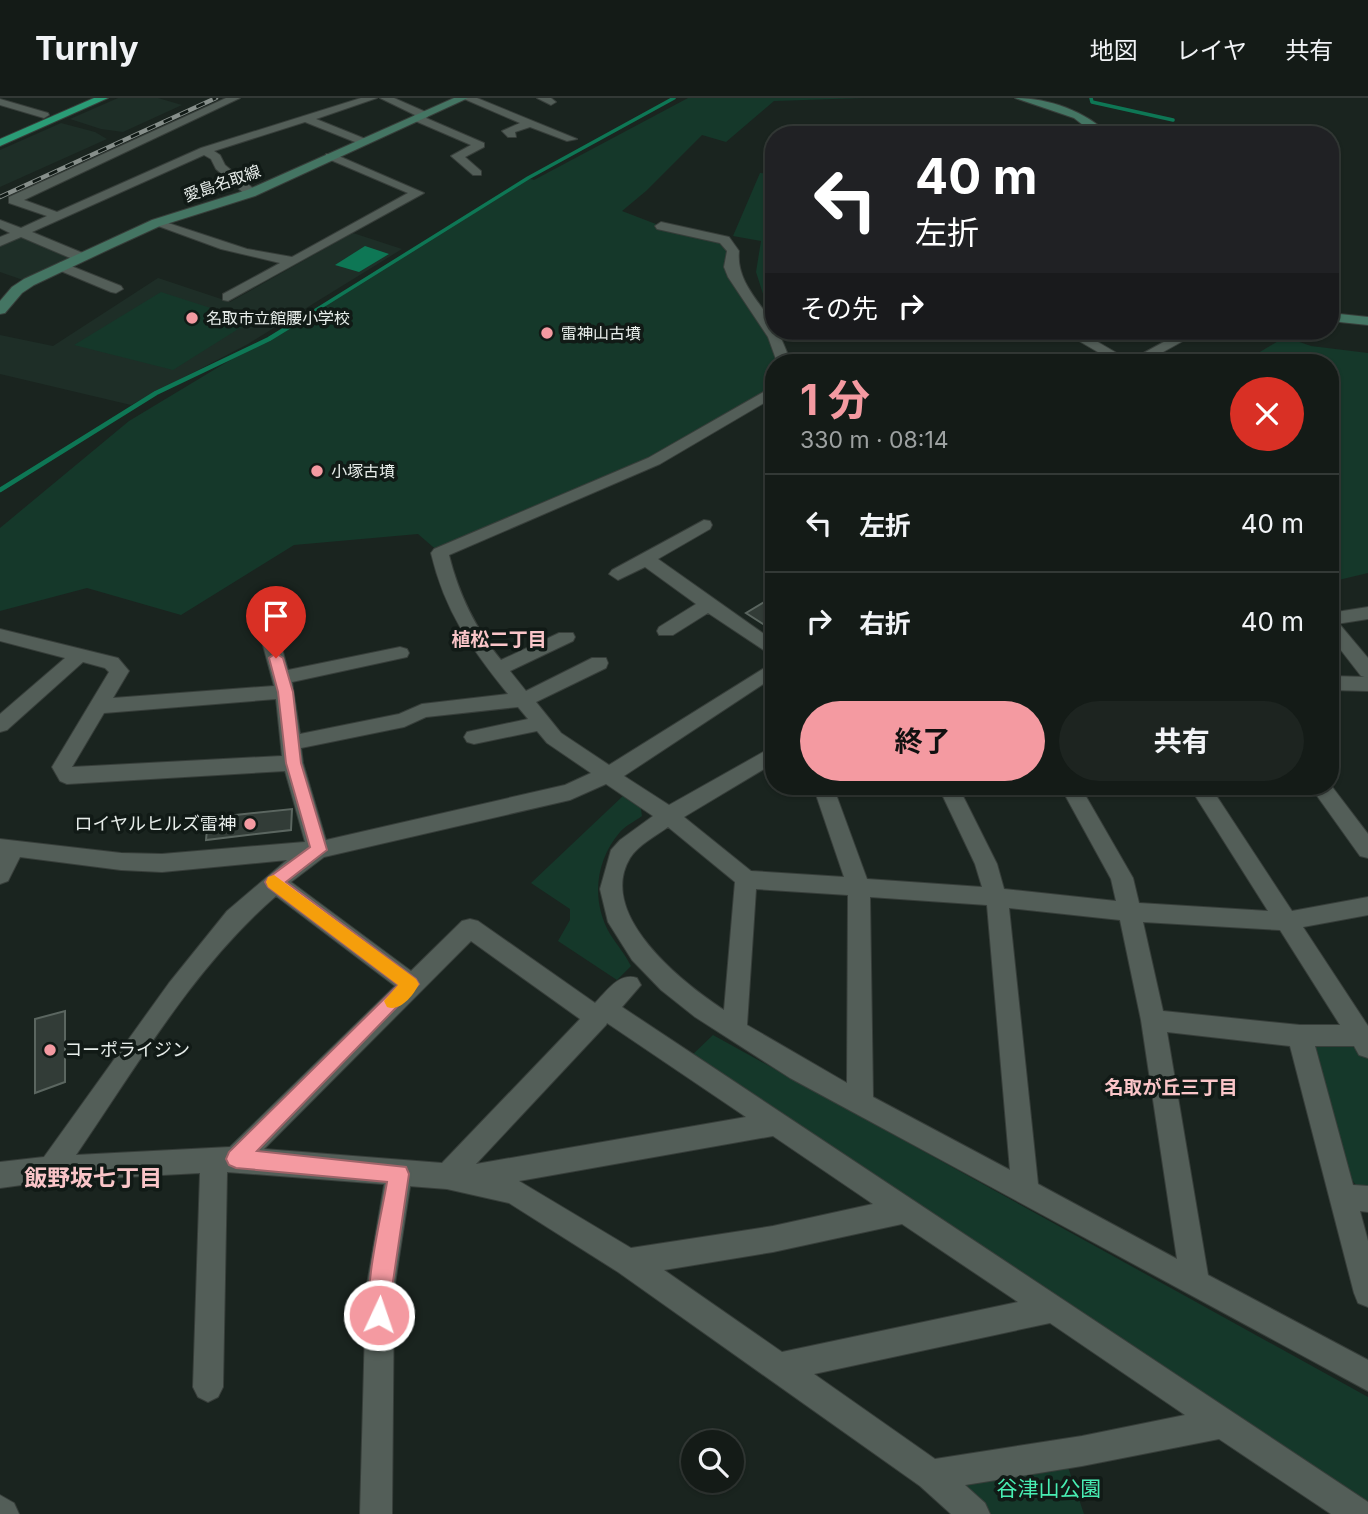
<!DOCTYPE html>
<html lang="ja">
<meta charset="utf-8">
<style>
:root{--surface:#141b17;--page:#1d2420;--text:#f1f3f6;--muted:#9da1a1;--line:#333936;--accent:#f49aa1}
body{margin:0;font-family:Inter,"Noto Sans JP",sans-serif;background:var(--page);color:var(--text);height:100vh;display:flex;flex-direction:column;font-size:26px;white-space:nowrap}
*{box-sizing:border-box;margin:0}
p{font-size:23px;color:var(--muted)}
.icon{flex:none;width:38px;height:38px;fill:none;stroke:currentColor;stroke-width:2;stroke-linecap:round;stroke-linejoin:round}
.map{position:relative;flex:1;overflow:hidden}
.panel{position:absolute;left:765px;top:256px;width:574px;height:441px;display:flex;flex-direction:column;background:var(--surface);border-radius:28px;box-shadow:0 2px 5px #0004,0 0 0 2px var(--line)}
.panel>*{flex:none}
.top-card{position:absolute;left:765px;top:28px;width:574px;height:214px;border-radius:28px;box-shadow:0 2px 5px #0004,0 0 0 2px var(--line);background:#202124;color:#fff;overflow:hidden}
.controls{position:absolute;left:681px;top:1332px;display:grid;gap:14px}
.controls a{display:grid;place-items:center;width:63px;height:63px;border-radius:50%;background:var(--surface);box-shadow:0 2px 5px #0004,0 0 0 2px var(--line);font-size:35px}
.pin{position:absolute;display:grid;place-items:center;width:60px;height:60px;color:#fff;margin:-72px -30px;border-radius:50% 50% 50% 0;rotate:-45deg;box-shadow:0 0 7px #0007}
.pin .icon{rotate:45deg}
.me{position:absolute;width:77px;margin:-38px;rotate:3deg;stroke-linejoin:round;filter:drop-shadow(0 0 5px #0008)}
.turn{display:flex;align-items:center;gap:24px;height:147px;padding:0 35px;font-size:32px}
.turn .icon{width:91px;height:91px;stroke-width:2.5}
.turn b{display:block;font-size:49px;line-height:60px}
.then{display:flex;align-items:center;height:66px;padding:0 35px;background:#0003;gap:14px;font-size:26px}
.round{display:grid;place-items:center;flex:none;width:74px;height:74px;border-radius:37px;background:var(--page)}
.summary{display:flex;align-items:center;justify-content:space-between;height:119px;padding:0 35px}
h1{font-size:42px;font-weight:700;line-height:52px;color:var(--accent)}
.action{display:flex;gap:14px;margin-top:auto;padding:14px 35px}
.action a{flex:1;height:80px;border-radius:42px;background:var(--accent);color:#111;font-size:28px;font-weight:700;line-height:80px;text-align:center}
.action a+a{background:var(--page);color:var(--text)}
ul{padding:0;list-style:none}
li{display:flex;align-items:center;gap:21px;height:98px;padding:0 35px;border-top:2px solid var(--line)}
li div{flex:1}
li b{display:block;font-size:26px}
li em{font-style:normal}
header{display:flex;align-items:center;gap:42px;box-sizing:border-box;height:98px;padding:0 35px;background:var(--surface);border-bottom:2px solid var(--line)}
header strong{font-size:33px}
nav{display:flex;gap:38px;margin-inline-start:auto;font-size:24px}
.map>svg:first-child{display:block}
.built{fill:#1e2e27}
.green{fill:#15382a}
.water{fill:#0e7755}
.lines{fill:none;stroke-linecap:round;stroke-linejoin:round}
.stream-far1{stroke:#0e7755;stroke-width:3.5}
.stream{stroke:#0e7755;stroke-width:4.5}
.building{fill:#323c37;stroke:#5b6660;stroke-width:2}
.minor-casing{stroke:#373e3a;stroke-width:2}
.tertiary-casing{stroke:#373e3a;stroke-width:2}
.secondary-casing{stroke:#373e3a;stroke-width:2}
.trunk-casing{stroke:#373e3a;stroke-width:2}
.minor{fill:#535e58;fill-rule:evenodd}
.tertiary{fill:#535e58;fill-rule:evenodd}
.secondary{fill:#447563;fill-rule:evenodd}
.trunk{fill:#2a9c76;fill-rule:evenodd}
.rail-casing{stroke:#878f8b;stroke-width:4.5}
.rail{stroke:#111a16;stroke-width:2.5;stroke-dasharray:9;stroke-linecap:butt}
.route{fill:#f49aa1;stroke:#9f6469;stroke-width:2}
.slow{fill:#f59e0b}
.poi-dot{fill:#f49aa1;stroke:#111a16;stroke-width:2.5}
.labels{text-anchor:middle;stroke-width:7;stroke-linejoin:round;paint-order:stroke}
.far-street-label{font-size:16px;fill:#e7edea;stroke:#111a16}
.far-poi-label{font-size:16px;fill:#e7edea;stroke:#111a16;text-anchor:start}
.poi-label{font-size:18px;fill:#e7edea;stroke:#111a16;text-anchor:end}
.neighbourhood-label{font-size:19px;font-weight:bold;fill:#fac5c8;stroke:#111a16}
.near-park-label{font-size:21px;fill:#48edb2;stroke:#111a16}
.near-neighbourhood-label{font-size:23px;font-weight:bold;fill:#fac5c8;stroke:#111a16}
</style>
<header>
<strong>Turnly</strong>
<nav><a>地図</a><a>レイヤ</a><a>共有</a></nav>
</header>
<div class="map">
<svg width="1368" height="1416" viewBox="0 0 1368 1416">
<rect width="100%" height="100%" fill="#1a241f"/>
<!-- built -->
<path class="built" d="M 118,0 L 158,0 L 182,7 L 123,34 L 101,31 L 70,21 Z
M 61,25 L 95,34 L 107,41 L 0,89 L 0,52 Z
M 353,135 L 402,151 L 248,246 L 131,307 L 0,276 L 0,237 L 53,248 L 158,180 L 230,204 Z
M 19,139 L 70,159 L 23,182 L 0,174 L 0,147 Z"/>
<!-- green -->
<path class="green" d="M 688,0 L 864,0 L 774,3 L 726,44 L 702,37 L 646,93 L 622,113 L 661,128 L 724,142 L 735,179 L 784,264 L 774,264 L 773,285 L 763,300 L 653,363 L 440,455 L 418,436 L 294,447 L 181,517 L 87,490 L 0,513 L 0,430 L 129,323 L 494,103 L 528,80 L 534,82 Z
M 760,75 L 773,76 L 773,203 L 765,202 L 756,174 L 761,143 L 733,138 Z
M 161,194 L 251,223 L 173,272 L 74,247 Z
M 1285,239 L 1311,248 L 1368,255 L 1368,475 L 1330,484 L 1330,264 L 1243,264 Z
M 624,697 L 640,705 L 642,718 C 635,723 625,728 620,734 C 595,763 591,803 610,836 C 617,847 625,856 631,868 L 617,882 L 558,843 L 570,822 L 570,811 L 531,785 Z
M 713,937 L 1368,1299 L 1368,1411 L 689,960 Z
M 1314,945 C 1333,946 1356,943 1368,961 L 1368,1091 L 1356,1087 L 1346,1075 Z
M 1066,1363 L 1084,1416 L 985,1416 L 950,1380 Z"/>
<!-- water -->
<path class="water" d="M 365,148 L 389,156 L 359,174 L 335,167 Z"/>
<g class="lines">
<!-- stream-far1 -->
<path class="stream-far1" d="M 1091,0 L 1092,4 L 1173,22
M 292,227 L 528,80 L 674,0"/>
<!-- stream -->
<path class="stream" d="M 0,392 L 156,295 L 269,241 L 295,225"/>
</g>
<!-- building -->
<path class="building" d="M 766,503 L 774,508 L 774,533 L 746,515 Z
M 292,711 L 291,732 L 206,742 L 208,720 Z
M 65,913 L 65,984 L 35,995 L 35,921 Z"/>
<g class="lines">
<!-- minor casing -->
<g class="minor-casing">
<path id="minor" d="M 226,0 L 240,0 L 24,102 L 57,114 L 201,50 L 361,0 L 377,0 L 316,21 L 368,42 L 368,46 L 360,46 L 305,24 L 214,53 L 220,57 L 225,67 L 255,92 L 255,98 L 247,98 L 216,71 L 211,61 L 204,57 L 32,134 L 85,156 L 85,162 L 75,162 L 21,139 L 0,148 L 0,139 L 10,135 L 0,130 L 0,122 L 21,130 L 47,118 L 9,105 L 9,99 Z
M 380,0 L 394,0 L 428,15 L 429,17 L 426,20 L 484,45 L 484,49 L 465,59 L 481,73 L 481,77 L 473,77 L 451,58 L 471,47 L 413,22 L 412,20 L 415,17 Z
M 462,0 L 477,0 L 577,41 L 567,43 L 530,29 L 515,34 L 516,39 L 508,39 L 502,33 L 520,25 Z
M 537,0 L 551,0 L 556,4 L 551,7 Z
M 0,1 L 48,15 L 49,17 L 44,20 L 0,7 Z
M 326,56 L 334,56 L 424,95 L 228,203 L 223,202 L 223,196 L 280,165 L 221,151 L 150,125 L 156,121 L 247,151 L 292,159 L 408,95 L 326,60 Z
M 661,124 L 729,139 L 739,153 C 736,182 758,203 774,226 L 774,233 L 778,233 L 791,264 L 777,264 L 768,239 L 728,179 L 724,169 L 727,153 L 720,145 L 657,131 L 655,128 Z
M 61,164 L 121,188 L 123,191 L 116,195 L 111,194 L 56,171 L 54,168 Z
M 1062,233 L 1079,233 L 1132,264 L 1115,264 Z
M 774,288 L 774,299 L 660,366 L 449,457 C 459,497 475,530 501,562 L 559,535 L 573,535 L 575,539 L 573,543 L 510,573 L 526,593 L 592,560 L 606,560 L 608,565 L 606,570 L 536,604 L 561,635 L 609,667 L 774,564 L 774,579 L 624,678 L 669,707 L 774,648 L 774,665 L 684,719 L 751,773 L 844,779 L 813,688 L 833,688 L 867,781 L 982,789 L 975,766 L 938,688 L 958,688 L 997,766 L 1004,791 L 1116,803 L 1111,781 L 1060,688 L 1080,688 L 1133,780 L 1139,805 L 1268,813 L 1189,688 L 1210,688 L 1292,813 L 1368,799 L 1368,817 L 1303,829 L 1368,928 L 1368,960 L 1359,957 L 1354,948 L 1315,948 L 1353,1087 L 1368,1088 L 1368,1114 L 1360,1113 L 1368,1143 L 1368,1209 L 1358,1205 L 1354,1195 L 1290,948 L 1167,934 L 1208,1177 L 1368,1262 L 1368,1293 L 790,980 L 695,919 L 661,892 L 632,862 L 608,824 L 600,791 L 611,752 L 620,742 L 653,718 L 606,686 L 570,702 L 324,759 L 291,784 L 411,873 L 462,823 L 470,821 L 478,823 L 595,905 C 607,893 619,874 637,880 L 641,887 L 622,909 L 1368,1404 L 1368,1416 L 1331,1416 L 1219,1341 L 1082,1368 L 965,1387 L 985,1405 L 990,1416 L 951,1416 L 920,1388 L 618,1174 L 509,1105 L 447,1091 L 227,1074 L 223,1289 L 218,1299 L 208,1304 L 198,1299 L 193,1289 L 200,1075 L 51,1083 L 0,1090 L 0,1064 L 44,1059 L 169,885 L 227,813 L 287,762 L 162,774 L 121,772 L 20,759 L 8,783 L 0,786 L 0,741 L 121,755 L 162,756 L 305,744 L 285,673 L 67,686 L 60,683 L 52,669 L 109,574 L 105,570 L 83,564 L 7,632 L 0,634 L 0,616 L 65,560 L 0,543 L 0,531 L 118,560 L 129,573 L 113,600 L 274,588 L 261,540 L 263,536 L 277,536 L 279,540 L 288,572 L 400,549 L 407,551 L 409,555 L 407,559 L 292,584 L 300,636 L 399,616 L 422,606 L 508,596 C 471,550 445,514 431,455 L 434,451 L 648,360 ZM 276,601 L 282,658 L 72,669 L 104,615 ZM 518,609 L 528,621 L 467,634 L 464,639 L 467,644 L 474,646 L 537,633 L 547,645 L 591,675 L 565,687 L 326,742 L 303,665 L 301,650 L 404,629 L 426,619 ZM 668,729 L 735,784 L 724,912 C 683,885 596,817 630,760 C 638,747 656,738 668,729 ZM 756,791 L 848,797 L 847,985 L 747,927 ZM 276,798 L 395,888 L 230,1049 L 76,1057 C 137,968 194,869 276,798 ZM 870,799 L 987,807 L 1010,1072 L 873,999 ZM 1009,810 L 1120,822 L 1141,922 L 1177,1161 L 1038,1086 ZM 1143,824 L 1280,832 L 1340,927 L 1300,927 L 1163,913 ZM 471,843 L 580,921 L 442,1065 L 264,1051 ZM 607,925 L 746,1019 L 476,1066 L 606,927 ZM 773,1038 L 873,1106 L 773,1128 L 631,1150 L 519,1083 ZM 902,1126 L 1018,1204 L 782,1254 L 664,1172 L 773,1154 ZM 1050,1225 L 1185,1317 L 1082,1338 L 935,1361 L 814,1276 Z
M 704,422 L 710,423 L 712,427 L 710,431 L 658,461 L 774,543 L 774,559 L 708,515 L 673,537 L 659,537 L 657,533 L 659,529 L 696,506 L 645,469 L 618,482 L 609,476 L 612,472 Z
M 1368,509 L 1368,521 L 1330,527 L 1330,515 Z
M 1330,578 L 1368,579 L 1368,593 L 1330,592 Z
M 1330,686 L 1368,736 L 1368,760 L 1360,758 L 1310,688 Z
M 0,1397 L 14,1405 L 19,1416 L 0,1416 Z"/>
</g>
<!-- tertiary casing -->
<g class="tertiary-casing">
<path id="tertiary" d="M 1184,233 L 1201,233 L 1145,264 L 1127,264 Z
M 1330,520 L 1336,522 L 1368,560 L 1368,580 L 1361,578 L 1330,538 Z
M 399,1063 L 408,1067 L 412,1076 L 394,1192 L 392,1416 L 360,1416 L 366,1192 L 386,1076 L 390,1067 Z"/>
</g>
<!-- secondary casing -->
<g class="secondary-casing">
<path id="secondary" d="M 454,0 L 468,0 L 255,98 L 160,128 L 112,150 L 34,187 L 22,195 L 5,215 L 0,216 L 0,203 L 12,189 L 24,181 L 152,122 L 247,92 Z
M 1015,0 C 1048,0 1086,13 1109,37 L 1096,37 L 1074,20 Z
M 1330,215 L 1368,219 L 1368,227 L 1330,223 Z"/>
</g>
<!-- trunk casing -->
<g class="trunk-casing">
<path id="trunk" d="M 94,0 L 108,0 L 0,48 L 0,41 Z"/>
</g>
<!-- minor -->
<use href="#minor" class="minor"/>
<!-- tertiary -->
<use href="#tertiary" class="tertiary"/>
<!-- secondary -->
<use href="#secondary" class="secondary"/>
<!-- trunk -->
<use href="#trunk" class="trunk"/>
<!-- rail casing -->
<g class="rail-casing">
<path id="rail" d="M 0,99 L 216,0"/>
</g>
<!-- rail -->
<use href="#rail" class="rail"/>
</g>
<!-- route -->
<path class="route" d="M 276,555 L 283,560 L 293,594 L 301,665 L 327,752 L 286,784 L 416,881 L 419,886 L 257,1053 L 406,1069 L 409,1076 L 387,1224 L 379,1228 L 372,1224 C 361,1198 382,1115 387,1084 L 236,1070 L 229,1067 L 226,1061 L 229,1054 L 398,887 L 268,789 L 265,784 L 268,780 L 310,749 L 286,665 L 278,594 L 269,560 Z"/>
<!-- slow -->
<path class="slow" d="M 274,777 L 416,881 L 419,886 C 413,898 400,914 387,909 L 384,903 L 398,887 L 268,789 L 266,784 L 268,779 Z"/>
<!-- markers -->
<g class="poi-dot">
<circle cx="192" cy="220" r="7"/>
<circle cx="547" cy="235" r="7"/>
<circle cx="317" cy="373" r="7"/>
<circle cx="250" cy="726" r="7"/>
<circle cx="50" cy="952" r="7"/>
</g>
<g class="labels">
<!-- far-street labels -->
<g class="far-street-label">
<text transform="translate(222 85) rotate(-19)" y="6">愛島名取線</text>
</g>
<!-- far-poi labels -->
<g class="far-poi-label">
<text x="206" y="226">名取市立館腰小学校</text>
<text x="561" y="241">雷神山古墳</text>
<text x="331" y="379">小塚古墳</text>
</g>
<!-- poi labels -->
<g class="poi-label">
<text x="236" y="732">ロイヤルヒルズ雷神</text>
<text x="64" y="958" text-anchor="start">コーポライジン</text>
</g>
<!-- neighbourhood labels -->
<g class="neighbourhood-label">
<text x="499" y="548">植松二丁目</text>
<text x="1171" y="996">名取が丘三丁目</text>
</g>
<!-- near-park labels -->
<g class="near-park-label">
<text x="1049" y="1398">谷津山公園</text>
</g>
<!-- near-neighbourhood labels -->
<g class="near-neighbourhood-label">
<text x="93" y="1088">飯野坂七丁目</text>
</g>
</g>
</svg>
<div class="controls">
<a><svg class="icon" aria-label="search" viewBox="0 0 24 24"><circle cx="10" cy="10" r="6"/><path d="M15 15l6 6"/></svg></a>
</div>
<div class="pin" style="left:276px;top:560px;background:#d93025"><svg class="icon" aria-label="arrive" viewBox="0 0 24 24"><path d="M6 21V4h12l-3 4 3 4H6"/></svg></div>
<svg class="me" style="left:379px;top:1217px" viewBox="-20 -20 40 40"><circle r="17" fill="#f49aa1" stroke="#fff" stroke-width="3"/><path d="M0-11L8 9 0 5-8 9z" fill="#fff"/></svg>
<div class="top-card">
<div class="turn"><svg class="icon" aria-label="left" viewBox="0 0 24 24"><path d="M17 20v-9H6M10 6l-5 5 5 5"/></svg><div><b>40 m</b>左折</div></div>
<div class="then">その先<svg class="icon" aria-label="right" viewBox="0 0 24 24"><path d="M7 20v-9h11M14 6l5 5-5 5"/></svg></div>
</div>
<section class="panel">
<div class="summary"><div><h1>1 分</h1><p>330 m · 08:14</p></div><a class="round" style="background:#d93025;color:#fff"><svg class="icon" aria-label="close" viewBox="0 0 24 24"><path d="M6 6l12 12M18 6L6 18"/></svg></a></div>
<ul>
<li><svg class="icon" aria-label="left" viewBox="0 0 24 24"><path d="M17 20v-9H6M10 6l-5 5 5 5"/></svg><div><b>左折</b></div><em>40 m</em></li>
<li><svg class="icon" aria-label="right" viewBox="0 0 24 24"><path d="M7 20v-9h11M14 6l5 5-5 5"/></svg><div><b>右折</b></div><em>40 m</em></li>
</ul>
<div class="action"><a>終了</a><a>共有</a></div>
</section>
</div>
